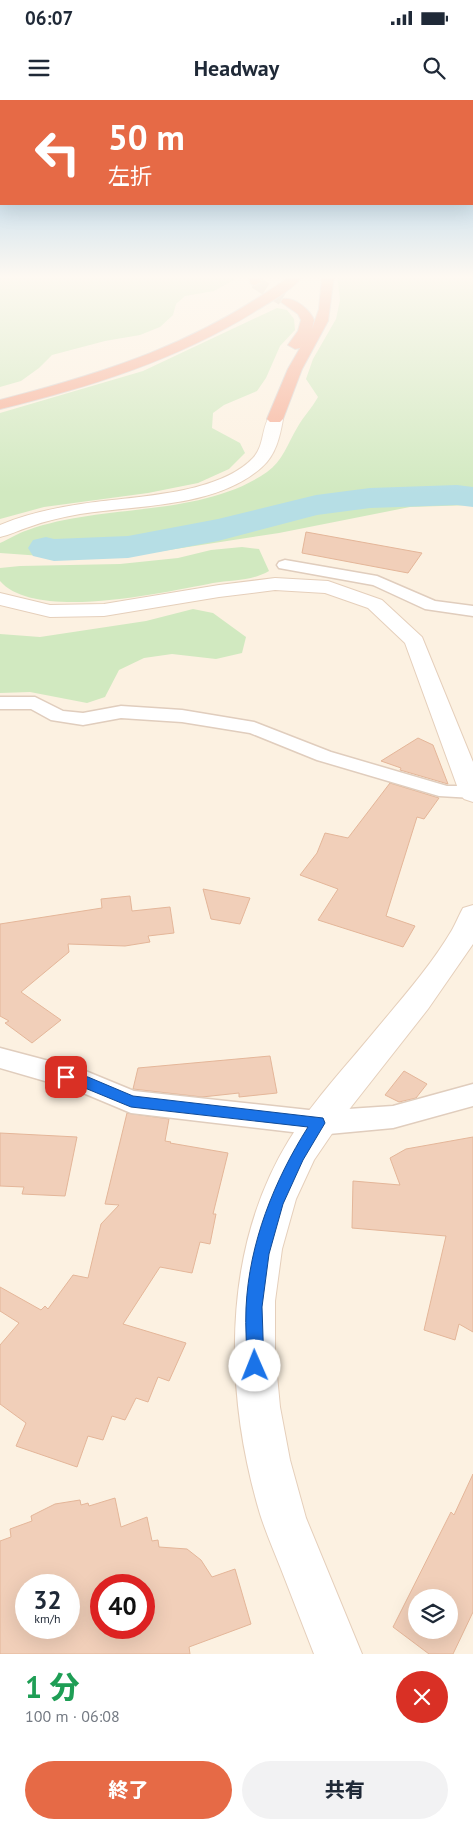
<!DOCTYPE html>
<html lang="ja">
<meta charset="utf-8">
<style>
:root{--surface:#fff;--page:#f2f2f3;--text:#1f2937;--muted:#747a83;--accent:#e66a46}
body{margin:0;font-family:"PT Sans","Noto Sans JP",sans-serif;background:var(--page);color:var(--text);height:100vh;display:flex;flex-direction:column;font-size:19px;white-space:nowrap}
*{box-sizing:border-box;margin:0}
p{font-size:16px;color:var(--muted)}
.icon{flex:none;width:28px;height:28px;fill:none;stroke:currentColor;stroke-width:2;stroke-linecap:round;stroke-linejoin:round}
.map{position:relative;height:1554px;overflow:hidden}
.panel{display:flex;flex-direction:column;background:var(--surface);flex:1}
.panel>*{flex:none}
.guide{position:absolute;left:0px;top:0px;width:474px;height:105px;box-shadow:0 5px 20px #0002;background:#e66a46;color:#fff;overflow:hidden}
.buttons{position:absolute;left:408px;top:1489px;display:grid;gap:10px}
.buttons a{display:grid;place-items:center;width:50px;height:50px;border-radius:50%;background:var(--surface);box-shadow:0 5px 20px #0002;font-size:25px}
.speed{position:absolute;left:15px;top:1474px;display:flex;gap:10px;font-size:25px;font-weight:700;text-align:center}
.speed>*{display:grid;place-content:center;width:65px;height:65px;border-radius:50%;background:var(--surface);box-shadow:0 5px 20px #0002;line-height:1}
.speed small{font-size:12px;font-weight:400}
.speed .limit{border:8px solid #d22;background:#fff;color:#111}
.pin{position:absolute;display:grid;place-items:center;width:42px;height:42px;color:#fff;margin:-21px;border-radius:10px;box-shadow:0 2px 8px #0006}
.me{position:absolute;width:55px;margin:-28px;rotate:359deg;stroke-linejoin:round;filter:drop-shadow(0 0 4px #0008)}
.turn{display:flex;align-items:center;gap:18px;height:105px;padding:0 25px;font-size:22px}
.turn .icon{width:65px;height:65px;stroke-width:2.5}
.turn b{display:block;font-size:35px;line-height:42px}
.round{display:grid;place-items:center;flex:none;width:52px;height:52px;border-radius:26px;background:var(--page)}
.overview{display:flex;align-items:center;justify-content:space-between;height:85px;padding:0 25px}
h1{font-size:30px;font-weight:800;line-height:38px;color:#1e9e55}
.primary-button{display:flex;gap:10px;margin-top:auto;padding:10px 25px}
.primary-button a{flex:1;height:58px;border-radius:30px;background:var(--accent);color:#fff;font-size:20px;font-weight:800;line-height:58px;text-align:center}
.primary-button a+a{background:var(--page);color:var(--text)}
.status{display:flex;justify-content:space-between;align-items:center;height:35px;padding:0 25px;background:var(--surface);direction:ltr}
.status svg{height:14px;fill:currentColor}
header{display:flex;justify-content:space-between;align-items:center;height:65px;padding:0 25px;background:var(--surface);font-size:22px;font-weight:800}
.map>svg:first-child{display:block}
.green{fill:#d1e9c0}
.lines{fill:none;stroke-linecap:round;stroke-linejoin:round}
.river{fill:#b6dee5;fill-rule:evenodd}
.building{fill:#f1cfb9;stroke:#e4b699;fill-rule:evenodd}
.highway-tunnel{stroke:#dacabb;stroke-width:13;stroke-dasharray:13 6;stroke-linecap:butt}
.street-casing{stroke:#e0cdbd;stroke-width:3}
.secondary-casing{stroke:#e5cfbb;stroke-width:2}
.highway-casing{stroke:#dbd3cf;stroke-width:2}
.street{fill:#fff;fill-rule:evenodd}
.secondary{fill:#fff;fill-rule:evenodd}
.highway{fill:#f6b098;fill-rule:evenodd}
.route{fill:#1a73e8;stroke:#114b97}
</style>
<div class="status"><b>06:07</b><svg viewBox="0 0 49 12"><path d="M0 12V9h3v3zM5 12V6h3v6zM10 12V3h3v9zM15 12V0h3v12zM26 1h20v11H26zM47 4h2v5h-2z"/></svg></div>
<header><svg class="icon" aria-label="menu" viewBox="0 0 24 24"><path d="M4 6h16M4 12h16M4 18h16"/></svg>Headway<svg class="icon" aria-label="search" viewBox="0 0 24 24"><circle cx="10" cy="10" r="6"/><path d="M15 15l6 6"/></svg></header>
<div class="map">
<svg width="473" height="1554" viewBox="0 0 473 1554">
<rect width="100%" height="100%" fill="#fcf1e1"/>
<!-- green -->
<path class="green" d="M 0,176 L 237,176 L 232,181 L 214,191 L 185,196 L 176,204 L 173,215 L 160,227 L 140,235 L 105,241 L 52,255 L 39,268 L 21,281 L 0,287 Z
M 339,176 L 473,176 L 473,405 L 410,407 L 279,433 L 156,452 L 42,456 L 0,453 L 0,443 C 9,439 18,433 28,430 C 102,403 201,418 267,372 C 282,362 288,343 297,328 C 303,317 312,308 318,297 L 306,279 L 313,259 L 336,219 L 340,200 L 338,183 Z
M 277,208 L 287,210 L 294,219 L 295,230 L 280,246 L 266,278 L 257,291 L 224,305 L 213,313 L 212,328 L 240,343 L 245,353 L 229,369 L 198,383 L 148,393 L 44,407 L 0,419 L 0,313 L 143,271 Z
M 242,447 L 259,449 L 269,471 C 252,481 232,480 213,483 C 166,492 35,522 0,481 L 0,468 L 20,466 L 120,464 L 178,458 L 211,450 Z
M 193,509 L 213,513 L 246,537 L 242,553 L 216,559 L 172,554 L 144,558 L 119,570 L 105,597 L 87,603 L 30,592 L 0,593 L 0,534 L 40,537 L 146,521 Z"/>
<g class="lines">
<!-- river -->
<path class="river" d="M 457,385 L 473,387 L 473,407 L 457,405 L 370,408 L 317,415 L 218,441 L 128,458 L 54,461 L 33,456 L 28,448 L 33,440 L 46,437 L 54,439 L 128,436 L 218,419 L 316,395 L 370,388 Z"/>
</g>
<!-- building -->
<path class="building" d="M 306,432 L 422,453 L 408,473 L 302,453 Z
M 418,638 L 433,645 L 448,684 L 400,670 L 401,668 L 381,661 Z
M 390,683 L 439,698 L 424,719 L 417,717 L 386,816 L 415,826 L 403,847 L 318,820 L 338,789 L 300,775 L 317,753 L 325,733 L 348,738 Z
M 203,789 L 250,798 L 240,824 L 211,819 Z
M 130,796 L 132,811 L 170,807 L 174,833 L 148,836 L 150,842 L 125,846 L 68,844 L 69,852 L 21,892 L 61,920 L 32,943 L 5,923 L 9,921 L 0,916 L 0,824 L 102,808 L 101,799 Z
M 270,956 L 277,993 L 239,997 L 239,993 L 202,997 L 133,989 L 138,968 Z
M 404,971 L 427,984 L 416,998 L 399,1002 L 385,995 Z
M 127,1013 L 169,1019 L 165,1041 L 171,1042 L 170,1043 L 228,1053 L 213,1114 L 216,1114 L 210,1144 L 200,1142 L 192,1173 L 160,1167 L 123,1224 L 186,1243 L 169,1281 L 158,1277 L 148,1302 L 136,1298 L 125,1320 L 112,1316 L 103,1340 L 88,1336 L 77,1367 L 16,1346 L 26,1323 L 0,1304 L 0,1245 L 19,1223 L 0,1211 L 0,1187 L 41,1210 L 45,1206 L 48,1209 L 73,1175 L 88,1178 L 101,1124 L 119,1105 L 105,1104 Z
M 0,1033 L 77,1037 L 65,1096 L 22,1094 L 24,1087 L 0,1086 Z
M 473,1037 L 473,1232 L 459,1224 L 455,1240 L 424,1230 L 446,1136 L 352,1128 L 353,1081 L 400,1085 L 390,1058 L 406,1049 Z
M 473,1374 L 473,1512 L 453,1554 L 429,1554 L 393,1527 L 451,1412 L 454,1415 ZM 416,1498 L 449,1498 L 449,1530 L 416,1530 Z
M 115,1398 L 121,1427 L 147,1417 L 152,1441 L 158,1440 L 159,1447 L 187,1449 L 201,1460 L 212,1477 L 235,1469 L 251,1524 L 189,1547 L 190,1554 L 0,1554 L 0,1441 L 11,1437 L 10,1429 L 32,1421 L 31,1416 L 55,1404 L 80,1400 L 81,1405 L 88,1403 L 89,1406 ZM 26,1485 L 69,1485 L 69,1528 L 26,1528 ZM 101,1485 L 144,1485 L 144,1528 L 101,1528 Z"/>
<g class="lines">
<!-- highway-tunnel -->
<path class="highway-tunnel" d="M 255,182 L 287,202"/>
<!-- street casing -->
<g class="street-casing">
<path id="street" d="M 285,460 L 377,476 L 435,501 L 473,506 L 473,516 L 425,509 L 373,485 L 279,468 L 277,465 L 279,462 Z
M 0,597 L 35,597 L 63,611 L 83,613 L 121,606 L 182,610 L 254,622 L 331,652 L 447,686 L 473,686 L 473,698 L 439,696 L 317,660 L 250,633 L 182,622 L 121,618 L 83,625 L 51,620 L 31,609 L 0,609 Z
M 0,948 L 83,970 L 134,991 L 318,1011 L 393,1006 L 473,984 L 473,1006 L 393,1028 L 318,1035 L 131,1013 L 76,990 L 0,968 Z"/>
</g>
<!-- secondary casing -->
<g class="secondary-casing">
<path id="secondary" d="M 275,314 L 280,316 L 283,319 C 280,336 276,355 262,367 C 217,408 137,405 80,414 C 63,417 45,421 29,427 C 19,430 10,435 0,437 L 0,425 C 26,414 54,408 81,404 C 130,396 217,396 253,358 C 265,345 261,328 270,316 Z
M 275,478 L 328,481 L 382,500 L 422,537 L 473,662 L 473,702 L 464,699 L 460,694 L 405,543 L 368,508 L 325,493 L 275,490 L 219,497 L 104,516 L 50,517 L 0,505 L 0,493 L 50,505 L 104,504 L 219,485 Z
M 473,805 L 473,844 L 428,909 L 344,1016 L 314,1060 L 296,1099 L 282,1149 L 275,1201 L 275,1254 L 280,1307 L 290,1360 L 306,1418 L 362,1554 L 314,1554 C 303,1526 292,1497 281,1469 C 274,1451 266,1433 260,1414 C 224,1293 221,1151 289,1040 C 314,999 349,963 379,926 C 404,896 432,864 452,830 C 456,823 459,815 463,808 Z"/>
</g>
<!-- highway casing -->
<g class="highway-casing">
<path id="highway" d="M 248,176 L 258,176 L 261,182 L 255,185 L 251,184 Z
M 290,176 L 303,176 C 292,190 272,201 257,210 C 179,259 90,287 0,309 L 0,300 C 108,272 199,243 290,176 Z
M 322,176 L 334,176 L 328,221 L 302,269 L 283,319 L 280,322 L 270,322 L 267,319 L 288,269 L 303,243 L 300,248 L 295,249 L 288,245 L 298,231 L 301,220 L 298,214 L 281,202 L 283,199 C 295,197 310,210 314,220 L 312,229 L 319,209 Z"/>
</g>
<!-- street -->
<use href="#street" class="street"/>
<!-- secondary -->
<use href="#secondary" class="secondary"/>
<!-- highway -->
<use href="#highway" class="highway"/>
</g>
<!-- sky -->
<linearGradient id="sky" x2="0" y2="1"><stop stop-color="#94c5e7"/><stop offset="0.45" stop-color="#fef9f2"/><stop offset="1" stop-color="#fef9f2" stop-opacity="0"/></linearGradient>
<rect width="473" height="393" fill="url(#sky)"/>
<!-- route -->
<path class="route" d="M 66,971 L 88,977 L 133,996 L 323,1018 L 325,1023 L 303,1060 L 283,1104 L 269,1154 L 262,1207 L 264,1266 L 261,1272 L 255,1274 L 249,1272 L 247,1266 C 247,1247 245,1227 246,1208 C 249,1143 274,1081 308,1027 L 131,1007 L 80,986 L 62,980 L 60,977 L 62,973 Z"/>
</svg>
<div class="buttons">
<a><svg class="icon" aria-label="layers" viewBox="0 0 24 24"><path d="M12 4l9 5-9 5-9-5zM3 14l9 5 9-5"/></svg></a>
</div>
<div class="speed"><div>32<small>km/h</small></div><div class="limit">40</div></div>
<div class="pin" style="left:66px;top:977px;background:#d93025"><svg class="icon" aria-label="arrive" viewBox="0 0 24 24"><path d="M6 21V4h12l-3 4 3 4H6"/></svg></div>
<svg class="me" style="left:255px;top:1266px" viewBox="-20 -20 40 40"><circle r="19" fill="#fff"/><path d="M0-13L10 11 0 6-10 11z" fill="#1a73e8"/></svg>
<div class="guide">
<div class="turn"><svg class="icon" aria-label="left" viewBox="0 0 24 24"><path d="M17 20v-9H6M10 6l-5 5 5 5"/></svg><div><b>50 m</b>左折</div></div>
</div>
</div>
<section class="panel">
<div class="overview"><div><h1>1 分</h1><p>100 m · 06:08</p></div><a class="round" style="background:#d93025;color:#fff"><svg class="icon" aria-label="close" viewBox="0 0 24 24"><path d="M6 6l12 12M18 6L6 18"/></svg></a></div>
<div class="primary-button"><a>終了</a><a>共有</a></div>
</section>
